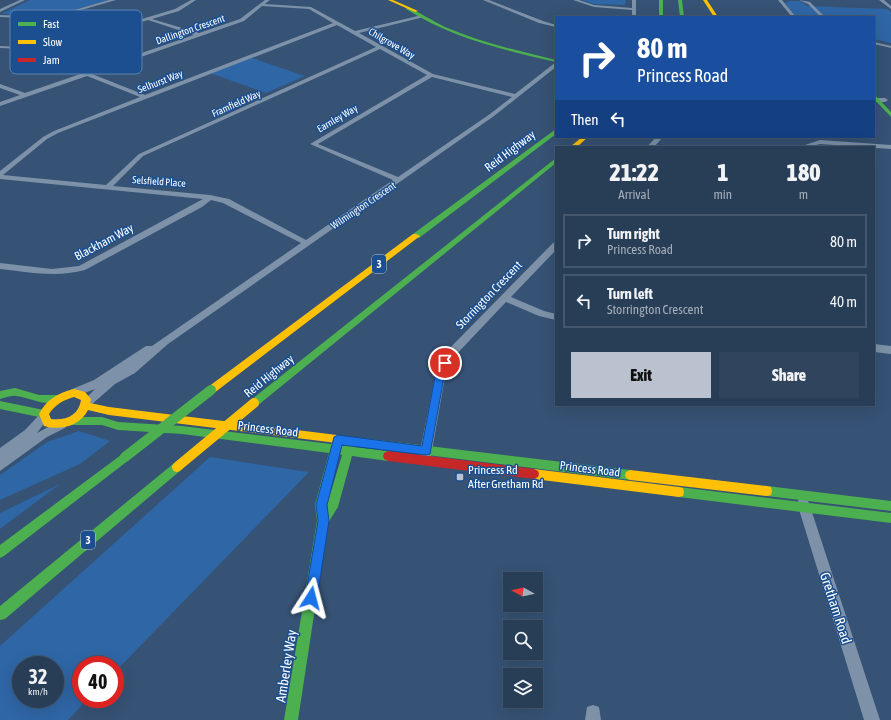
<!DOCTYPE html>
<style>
:root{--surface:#283e57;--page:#30455d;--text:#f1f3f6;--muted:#a5aeba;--line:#44576d;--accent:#b9c2ce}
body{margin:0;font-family:"Asap Condensed",sans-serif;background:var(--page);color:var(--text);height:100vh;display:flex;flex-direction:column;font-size:15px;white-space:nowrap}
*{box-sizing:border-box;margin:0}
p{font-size:13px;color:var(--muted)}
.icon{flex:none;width:22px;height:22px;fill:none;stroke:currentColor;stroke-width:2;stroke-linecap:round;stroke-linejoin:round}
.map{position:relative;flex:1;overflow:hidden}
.details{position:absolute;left:555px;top:146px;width:320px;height:260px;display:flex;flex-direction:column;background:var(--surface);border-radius:0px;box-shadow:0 4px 16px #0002,0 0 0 1px var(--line)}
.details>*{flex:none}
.guide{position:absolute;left:555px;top:16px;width:320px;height:122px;border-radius:0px;box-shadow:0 4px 16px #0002,0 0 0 1px var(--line);background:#1a4fa0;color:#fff;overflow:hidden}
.needle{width:26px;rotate:278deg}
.fabs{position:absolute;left:503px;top:572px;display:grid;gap:8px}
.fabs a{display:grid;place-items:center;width:40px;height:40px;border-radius:0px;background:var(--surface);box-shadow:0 4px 16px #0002,0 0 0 1px var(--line);font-size:20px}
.speed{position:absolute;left:12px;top:656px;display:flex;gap:8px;font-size:20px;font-weight:700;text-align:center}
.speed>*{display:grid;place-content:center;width:52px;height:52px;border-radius:50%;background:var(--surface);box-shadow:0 4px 16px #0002,0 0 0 1px var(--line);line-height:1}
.speed small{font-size:10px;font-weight:400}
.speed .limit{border:6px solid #d22;background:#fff;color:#111}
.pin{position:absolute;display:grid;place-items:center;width:34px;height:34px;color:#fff;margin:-17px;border:2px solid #fff;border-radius:50%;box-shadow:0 1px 4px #0007}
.me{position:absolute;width:44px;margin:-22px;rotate:9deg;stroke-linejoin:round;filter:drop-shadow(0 0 3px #0008)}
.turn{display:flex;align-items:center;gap:14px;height:84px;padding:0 16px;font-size:18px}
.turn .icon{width:52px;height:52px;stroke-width:2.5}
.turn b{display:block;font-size:28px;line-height:34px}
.then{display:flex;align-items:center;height:38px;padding:0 16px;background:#0003;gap:8px;font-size:15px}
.eta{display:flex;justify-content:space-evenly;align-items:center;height:68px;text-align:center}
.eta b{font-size:24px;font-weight:800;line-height:28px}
.primary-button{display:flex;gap:8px;margin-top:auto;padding:8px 16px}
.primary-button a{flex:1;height:46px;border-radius:0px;background:var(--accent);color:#111;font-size:16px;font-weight:800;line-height:46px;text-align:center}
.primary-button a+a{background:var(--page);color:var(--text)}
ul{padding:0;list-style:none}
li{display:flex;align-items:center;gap:12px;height:54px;margin:0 8px 6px;padding:0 8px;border:2px solid var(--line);border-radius:0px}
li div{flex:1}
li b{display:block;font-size:15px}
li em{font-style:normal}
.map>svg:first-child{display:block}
.green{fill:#2f66a5;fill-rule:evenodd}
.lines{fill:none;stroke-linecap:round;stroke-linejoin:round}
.street{fill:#7d92a8;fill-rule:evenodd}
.fast{fill:#4caf50;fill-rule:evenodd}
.slow{fill:#ffc107;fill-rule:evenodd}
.jam{fill:#c62828;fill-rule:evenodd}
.fast-bridge{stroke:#4caf50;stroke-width:10}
.slow-bridge{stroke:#ffc107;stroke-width:10}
.route{fill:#1a73e8;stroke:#114b97}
.poi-dot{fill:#b9c2ce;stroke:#1b4f8f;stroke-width:1.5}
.labels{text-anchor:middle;stroke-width:3;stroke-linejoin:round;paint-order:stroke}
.far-street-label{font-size:10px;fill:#fff;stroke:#1b4f8f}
.shield{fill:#1b4f8f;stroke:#bbcadd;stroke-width:1}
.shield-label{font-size:11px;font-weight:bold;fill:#fff}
.street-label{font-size:12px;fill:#fff;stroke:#1b4f8f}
.poi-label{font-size:12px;fill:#fff;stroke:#1b4f8f;text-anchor:start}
.near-street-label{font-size:14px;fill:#fff;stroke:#1b4f8f}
.key{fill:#1b4f8f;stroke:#5f84b1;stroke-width:1}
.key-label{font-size:11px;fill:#fff}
</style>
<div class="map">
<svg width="891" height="720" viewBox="0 0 891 720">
<rect width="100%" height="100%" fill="#365274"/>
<!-- green -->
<path class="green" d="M 30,0 L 109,0 L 52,16 L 1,14 Z
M 582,0 L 626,0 L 625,5 L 594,4 Z
M 790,1 L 800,1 L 807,6 L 887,9 L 891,12 L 891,43 L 874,39 L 874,17 L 799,17 L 795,16 L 785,3 Z
M 249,57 L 305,76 L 266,93 L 210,73 Z
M 79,431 L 110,441 L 80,464 L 0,500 L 0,475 L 47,442 Z
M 210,457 L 309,472 L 115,672 L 115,665 L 81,665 L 81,699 L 88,699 L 68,720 L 0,720 L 0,646 ZM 21,665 L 55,665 L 55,699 L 21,699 Z
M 60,484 L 0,529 L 0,513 Z"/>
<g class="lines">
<!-- street -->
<path class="street" d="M 20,0 L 25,0 L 0,12 L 0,9 Z
M 109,0 L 116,0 L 50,19 L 0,17 L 0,15 L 50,17 Z
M 191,0 L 196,0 L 179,11 L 152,19 L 199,33 L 240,19 L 265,0 L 270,0 L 265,4 L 311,7 L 355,31 L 422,15 L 424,17 L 359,33 L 433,74 L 515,94 L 556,62 L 556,67 L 494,116 L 168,344 L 135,373 L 115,384 L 91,405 L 87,406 L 83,405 L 82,402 L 95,389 L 74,397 L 70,396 L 69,393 L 70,390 L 94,380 L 146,346 L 152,346 L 301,243 L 223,203 L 211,200 L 202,207 L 85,270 C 56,278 29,272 0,269 L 0,263 L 52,269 L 79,266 L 203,199 L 0,179 L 0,171 L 43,137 L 54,131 L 140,97 L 87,76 L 0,106 L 0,102 L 20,95 L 0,88 L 0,84 L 25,93 L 194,35 L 148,20 L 44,50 L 0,48 L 0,46 L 44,48 L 53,46 L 175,9 ZM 262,6 L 309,9 L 333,23 L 145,95 L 92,74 L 244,21 ZM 337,25 L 376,47 L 139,154 L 106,185 L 3,175 L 47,139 L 58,133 ZM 380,49 L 427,75 L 310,144 L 393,180 L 306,240 L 229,199 L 210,195 L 113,186 L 143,156 ZM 432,77 L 512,97 L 490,114 L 398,177 L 318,144 Z
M 483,0 L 489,0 L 543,21 L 556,25 L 556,27 L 539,23 Z
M 573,0 L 579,0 L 594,5 L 632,8 L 632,0 L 636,0 L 636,17 L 632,17 L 632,10 L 594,7 Z
M 778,0 L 782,0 L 796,17 L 792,17 Z
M 799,0 L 810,2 L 825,17 L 821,17 L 808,4 Z
M 879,0 L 884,0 L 891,6 L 891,9 Z
M 874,42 L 891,46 L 891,48 L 874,44 Z
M 874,98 L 885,98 L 888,100 L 885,102 L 874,102 Z
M 656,137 L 663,137 L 654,147 L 647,147 Z
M 820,140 L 891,145 L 891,149 L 820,144 L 809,147 L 799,147 Z
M 553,243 L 556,243 L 556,250 L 511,297 L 544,311 L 556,314 L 556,320 L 539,316 L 506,302 L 452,359 L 445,377 L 431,456 L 429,460 L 425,461 L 421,460 L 419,456 L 435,377 L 444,354 Z
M 874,344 L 891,346 L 891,354 L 874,352 Z
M 44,412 L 48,414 L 49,417 L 37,433 L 61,420 L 65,422 L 67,425 L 65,428 L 47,437 L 0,471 L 0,448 L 25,430 L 40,414 Z
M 803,497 L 807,499 L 809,503 L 880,720 L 864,720 L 797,503 L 799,499 Z
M 593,705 L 599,707 L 601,720 L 585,720 L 587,707 Z"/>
<!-- fast -->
<path class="fast" d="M 659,0 L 663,0 L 663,17 L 659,17 Z
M 678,0 L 682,0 L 684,17 L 680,17 Z
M 407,7 C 420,12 432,21 445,27 C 480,42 518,51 556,60 L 556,62 C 503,50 452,38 406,9 Z
M 874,94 L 891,112 L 891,117 L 874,99 Z
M 556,129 L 556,134 L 419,238 L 413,238 L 413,234 Z
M 556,158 L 556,163 L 257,406 L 254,407 L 251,406 L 249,403 L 251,400 Z
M 15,388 L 39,395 L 62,395 L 64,398 L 62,401 C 42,407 33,398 16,396 C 11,395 5,398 0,399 L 0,391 Z
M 0,401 L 44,410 L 47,411 L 49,414 L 47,417 L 44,418 L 0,409 Z
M 72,417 L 102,417 L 118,422 L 182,426 L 331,444 L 333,438 L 337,437 L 341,438 L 345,436 L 630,470 L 634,472 L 635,475 L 634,478 L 630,480 L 354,446 L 354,447 L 388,451 L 392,453 L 393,456 L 392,459 L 388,461 L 352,456 L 338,507 L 328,523 L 298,720 L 284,720 L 317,521 L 315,505 L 329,453 L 182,434 L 118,430 L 102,425 L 72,425 L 69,424 L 67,421 L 69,418 ZM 342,443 L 345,444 L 344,446 L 341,446 ZM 339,454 L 342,455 L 327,505 Z
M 125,452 L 129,454 L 130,457 L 129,460 L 4,556 L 0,558 L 0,545 Z
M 177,462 L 181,464 L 182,467 L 181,470 L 5,619 L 0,620 L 0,606 L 173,464 Z
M 767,486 L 891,501 L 891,511 L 767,496 L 763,495 L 762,491 L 763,487 Z
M 679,487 L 891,513 L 891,523 L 679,497 L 675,496 L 674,492 L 675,488 Z"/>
<!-- slow -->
<path class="slow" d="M 388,0 L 393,0 L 418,11 L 415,12 Z
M 703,0 L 707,0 L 718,17 L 714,17 Z
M 582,137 L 588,137 L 577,147 L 570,147 Z
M 413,234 L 416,234 L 420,236 L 214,393 L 208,393 L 206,390 L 208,387 Z
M 74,389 L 85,392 L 91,399 L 90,403 L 109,407 L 345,436 L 349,437 L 350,440 L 349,443 L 345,444 L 109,415 L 88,410 C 80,426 60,431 44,426 L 39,414 C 47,399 58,393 74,389 ZM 74,397 L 81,400 C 79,415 66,421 51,419 L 49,414 C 55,405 63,400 74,397 Z
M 534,469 L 679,487 L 683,488 L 684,492 L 683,496 L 679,497 L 534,479 L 530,477 L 529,474 L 530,471 Z
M 630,470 L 767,486 L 771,487 L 772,491 L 771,495 L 767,496 L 630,480 L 626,478 L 625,475 L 626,472 Z"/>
<!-- jam -->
<path class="jam" d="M 388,451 L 534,469 L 538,471 L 539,474 L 538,477 L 534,479 L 388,461 L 384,459 L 383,456 L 384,453 Z"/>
<!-- fast-bridge -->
<path class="fast-bridge" d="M 125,457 L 211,390"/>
<!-- slow-bridge -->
<path class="slow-bridge" d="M 177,467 L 254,403"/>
</g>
<!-- route -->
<path class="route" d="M 445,360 L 449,363 L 444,377 L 430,454 L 426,455 L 342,445 L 327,505 L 329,521 L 317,598 L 315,602 L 311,604 L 306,602 L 305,598 L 318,521 L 316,505 L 334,437 L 338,435 L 422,446 L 435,377 L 442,361 Z"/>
<!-- markers -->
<rect class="poi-dot" x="456" y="473" width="8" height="8" rx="2"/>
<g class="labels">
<!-- far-street labels -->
<g class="far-street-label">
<text transform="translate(190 29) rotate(-19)" y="4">Dallington Crescent</text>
<text transform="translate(392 43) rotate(30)" y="4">Chilgrove Way</text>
<text transform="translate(160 81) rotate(-21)" y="4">Selhurst Way</text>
<text transform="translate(236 103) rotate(-24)" y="4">Framfield Way</text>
<text transform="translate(337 118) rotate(-30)" y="4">Earnley Way</text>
<text transform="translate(159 181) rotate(4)" y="4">Selsfield Place</text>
<text transform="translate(363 205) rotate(-34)" y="4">Wilmington Crescent</text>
</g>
<!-- shield labels -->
<g class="shield">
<rect x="372" y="255" width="14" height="18" rx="3"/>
<rect x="81" y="531" width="14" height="18" rx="3"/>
</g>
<g class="shield-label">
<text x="379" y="268">3</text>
<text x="88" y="544">3</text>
</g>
<!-- street labels -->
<g class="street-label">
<text transform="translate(510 151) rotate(-37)" y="4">Reid Highway</text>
<text transform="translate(104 242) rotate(-28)" y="4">Blackham Way</text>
<text transform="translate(489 295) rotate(-46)" y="4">Storrington Crescent</text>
<text transform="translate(269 376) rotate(-39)" y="4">Reid Highway</text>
<text transform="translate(268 429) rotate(7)" y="4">Princess Road</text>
<text transform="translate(590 469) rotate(7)" y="4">Princess Road</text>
</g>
<!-- poi labels -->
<g class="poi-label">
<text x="468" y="474">Princess Rd<tspan x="468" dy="14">After Gretham Rd</tspan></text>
</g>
<!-- near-street labels -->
<g class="near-street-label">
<text transform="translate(836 608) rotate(72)" y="5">Gretham Road</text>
<text transform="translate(286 666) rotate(-81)" y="5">Amberley Way</text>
</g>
</g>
<!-- legend -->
<rect x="10" y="10" width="132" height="64" rx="6" class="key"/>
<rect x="18" y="22" width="18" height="4" fill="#4caf50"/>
<rect x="18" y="40" width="18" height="4" fill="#ffc107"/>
<rect x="18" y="58" width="18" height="4" fill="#c62828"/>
<g class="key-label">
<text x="43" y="28">Fast</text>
<text x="43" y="46">Slow</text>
<text x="43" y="64">Jam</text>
</g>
</svg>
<div class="fabs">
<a><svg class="needle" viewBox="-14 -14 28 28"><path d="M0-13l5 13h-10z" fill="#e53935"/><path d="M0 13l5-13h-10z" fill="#a5aeba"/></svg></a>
<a><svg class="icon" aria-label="search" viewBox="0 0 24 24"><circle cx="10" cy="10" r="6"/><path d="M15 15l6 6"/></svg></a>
<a><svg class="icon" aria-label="layers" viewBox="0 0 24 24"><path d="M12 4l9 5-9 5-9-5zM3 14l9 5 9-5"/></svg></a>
</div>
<div class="speed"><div>32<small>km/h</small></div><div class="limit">40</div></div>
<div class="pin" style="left:445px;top:363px;background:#d93025"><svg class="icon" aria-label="arrive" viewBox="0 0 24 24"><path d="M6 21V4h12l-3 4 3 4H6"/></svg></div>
<svg class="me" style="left:311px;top:598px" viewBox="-20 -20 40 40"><path d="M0-17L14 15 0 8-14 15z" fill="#1a73e8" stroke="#fff" stroke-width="4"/></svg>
<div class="guide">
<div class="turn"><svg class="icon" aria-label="right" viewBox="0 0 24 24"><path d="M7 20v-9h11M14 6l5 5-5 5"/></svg><div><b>80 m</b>Princess Road</div></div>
<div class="then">Then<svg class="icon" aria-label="left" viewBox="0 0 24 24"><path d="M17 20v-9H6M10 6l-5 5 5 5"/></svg></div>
</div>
<section class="details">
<div class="eta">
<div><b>21:22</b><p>Arrival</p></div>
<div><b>1</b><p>min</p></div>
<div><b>180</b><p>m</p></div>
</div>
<ul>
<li><svg class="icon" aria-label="right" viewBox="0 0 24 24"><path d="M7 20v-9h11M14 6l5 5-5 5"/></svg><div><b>Turn right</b><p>Princess Road</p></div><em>80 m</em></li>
<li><svg class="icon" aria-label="left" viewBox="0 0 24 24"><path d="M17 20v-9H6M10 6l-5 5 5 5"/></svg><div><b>Turn left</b><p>Storrington Crescent</p></div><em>40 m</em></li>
</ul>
<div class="primary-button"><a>Exit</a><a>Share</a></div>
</section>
</div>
